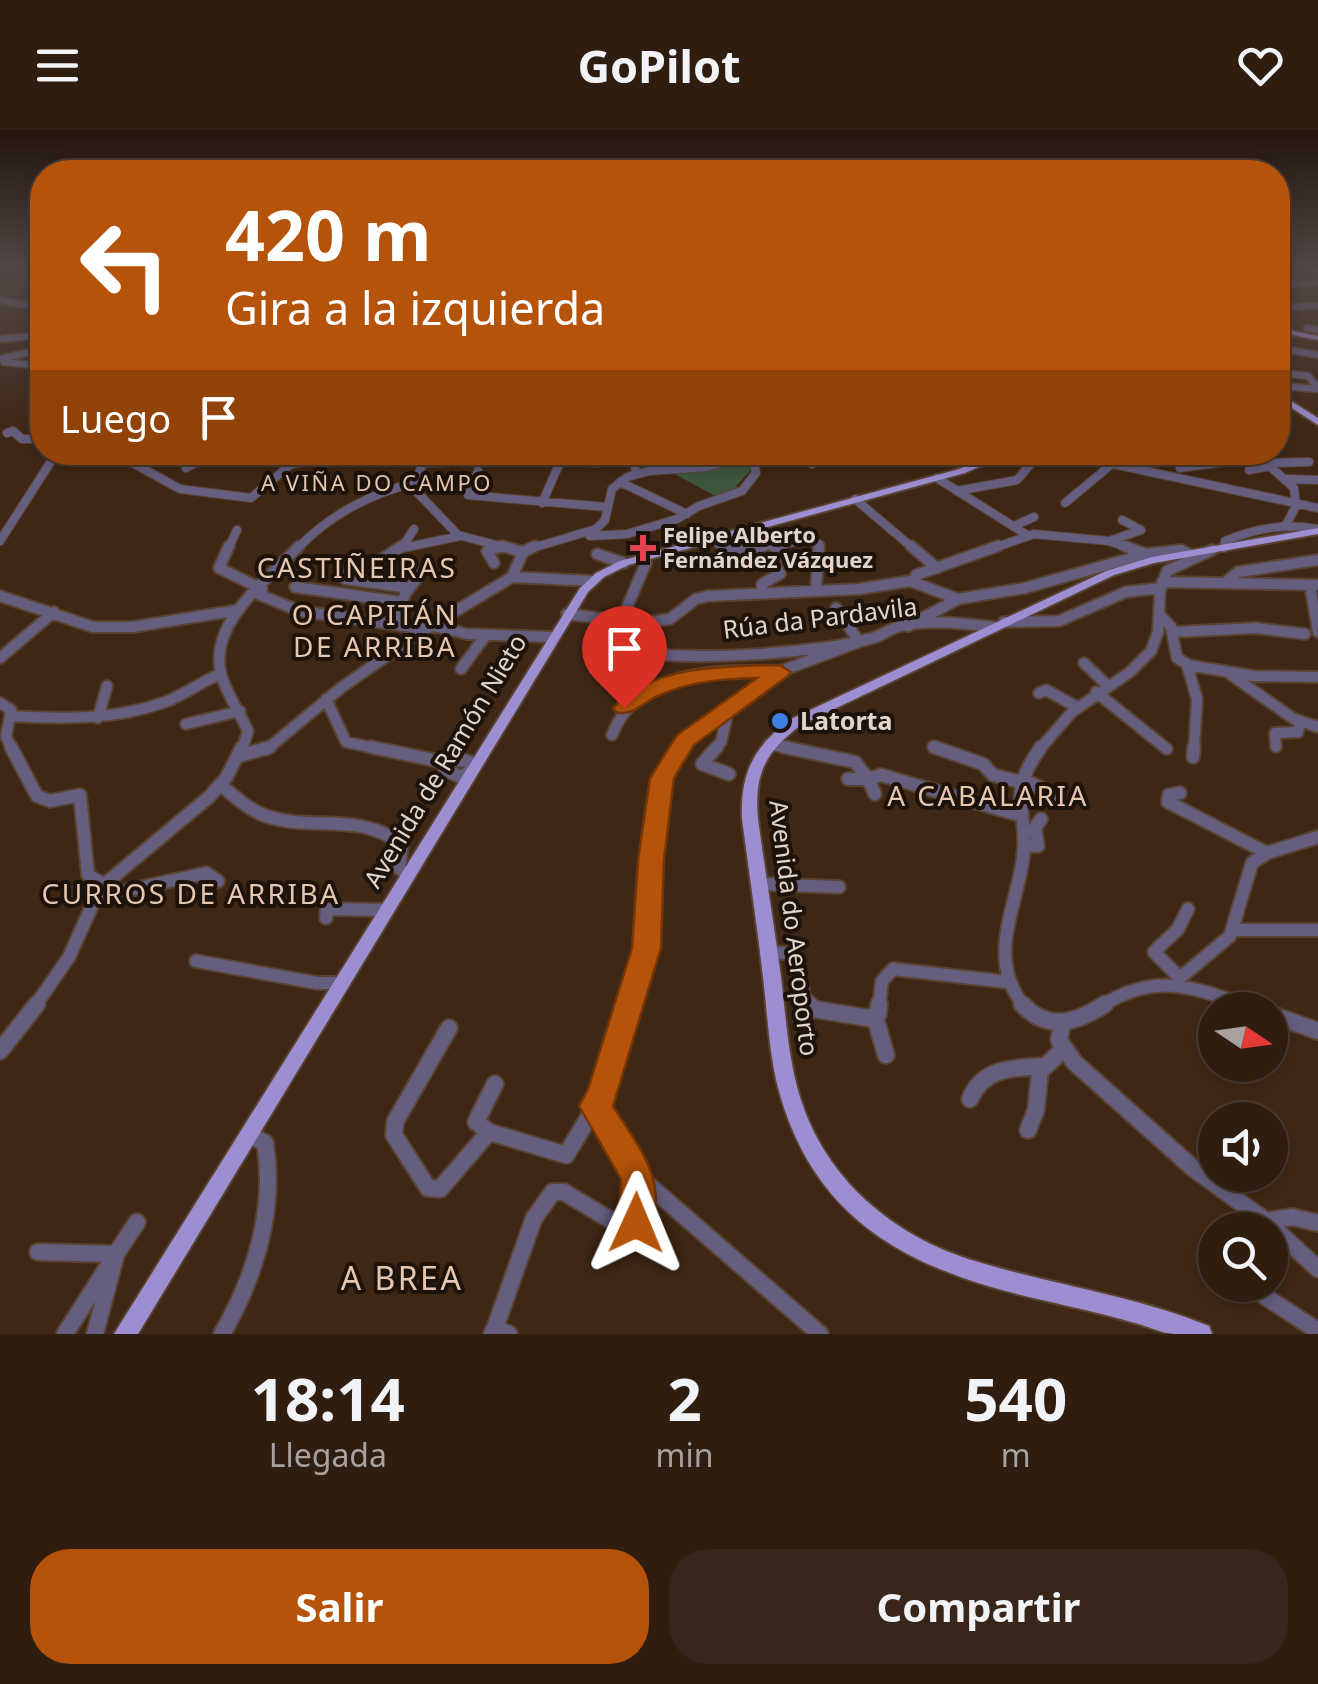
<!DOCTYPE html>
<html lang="es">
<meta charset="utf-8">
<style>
:root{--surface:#2f1d10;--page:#372619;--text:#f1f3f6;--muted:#a7a29f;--line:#4a3b30;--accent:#b45309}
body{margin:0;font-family:"Noto Sans",sans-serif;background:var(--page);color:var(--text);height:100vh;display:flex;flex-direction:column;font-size:38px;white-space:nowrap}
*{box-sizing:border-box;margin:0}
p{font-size:32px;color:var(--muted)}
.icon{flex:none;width:55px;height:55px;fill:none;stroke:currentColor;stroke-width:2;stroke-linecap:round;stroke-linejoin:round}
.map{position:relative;height:1204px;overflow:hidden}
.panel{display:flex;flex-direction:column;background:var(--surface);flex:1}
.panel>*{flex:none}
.top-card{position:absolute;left:30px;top:30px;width:1260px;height:305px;border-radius:40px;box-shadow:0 5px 15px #0003,0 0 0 2px var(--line);background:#b45309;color:#fff;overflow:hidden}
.needle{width:65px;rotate:103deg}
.fabs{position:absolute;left:1198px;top:862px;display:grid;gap:20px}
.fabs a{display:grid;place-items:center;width:90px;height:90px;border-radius:50%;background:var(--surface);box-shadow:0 5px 15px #0003,0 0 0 2px var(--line);font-size:50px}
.pin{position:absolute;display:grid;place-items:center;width:85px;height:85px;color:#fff;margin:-102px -42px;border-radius:50% 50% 50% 0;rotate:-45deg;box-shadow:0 0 10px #0007}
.pin .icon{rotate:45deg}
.me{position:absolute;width:110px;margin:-55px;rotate:1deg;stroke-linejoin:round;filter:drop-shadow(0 0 8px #0008)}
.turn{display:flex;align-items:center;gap:35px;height:210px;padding:0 30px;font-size:45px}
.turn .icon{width:130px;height:130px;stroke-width:2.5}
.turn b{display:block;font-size:70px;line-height:85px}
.then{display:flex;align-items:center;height:95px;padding:0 30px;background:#0003;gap:20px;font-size:38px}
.eta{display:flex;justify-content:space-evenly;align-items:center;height:170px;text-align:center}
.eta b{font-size:60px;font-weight:700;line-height:70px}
.primary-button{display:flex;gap:20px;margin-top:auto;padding:20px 30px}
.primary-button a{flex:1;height:115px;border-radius:40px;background:var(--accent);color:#fff;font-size:40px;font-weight:700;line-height:115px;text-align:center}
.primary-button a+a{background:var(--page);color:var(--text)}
header{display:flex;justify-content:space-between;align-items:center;height:130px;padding:0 30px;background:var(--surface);font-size:45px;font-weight:700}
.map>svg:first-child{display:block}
.green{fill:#3e573c}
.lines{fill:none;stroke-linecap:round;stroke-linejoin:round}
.minor-far4-casing{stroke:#594332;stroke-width:9}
.minor-far3-casing{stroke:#594332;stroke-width:10}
.minor-far2-casing{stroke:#594332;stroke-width:14}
.minor-far1-casing{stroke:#594332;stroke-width:16}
.minor-casing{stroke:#594332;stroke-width:20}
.major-casing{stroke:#594332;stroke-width:4}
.minor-far4{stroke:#655e7f;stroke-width:6}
.minor-far3{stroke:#655e7f;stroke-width:8}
.minor-far2{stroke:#655e7f;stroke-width:10}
.minor-far1{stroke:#655e7f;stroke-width:12}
.minor{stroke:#655e7f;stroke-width:16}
.major{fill:#9c8ed0;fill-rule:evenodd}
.route{fill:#b45309;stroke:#753606;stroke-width:2.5}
.health-dot{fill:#e0444e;stroke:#1e130b;stroke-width:4}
.shop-dot{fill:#3f7fe0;stroke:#1e130b;stroke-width:4}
.labels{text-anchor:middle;stroke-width:8;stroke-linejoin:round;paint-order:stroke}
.far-neighbourhood-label{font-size:22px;letter-spacing:2.5px;fill:#e5c7b1;stroke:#1e130b}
.far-poi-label{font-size:22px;font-weight:bold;fill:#e3d4c9;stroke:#1e130b;text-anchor:start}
.street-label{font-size:25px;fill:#e3d4c9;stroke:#1e130b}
.poi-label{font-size:25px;font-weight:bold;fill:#e3d4c9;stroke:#1e130b;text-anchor:start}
.neighbourhood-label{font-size:28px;letter-spacing:2.5px;fill:#e5c7b1;stroke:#1e130b}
.near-neighbourhood-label{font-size:32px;letter-spacing:2.5px;fill:#e5c7b1;stroke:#1e130b}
</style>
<header><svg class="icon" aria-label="menu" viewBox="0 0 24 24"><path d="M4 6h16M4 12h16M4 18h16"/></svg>GoPilot<svg class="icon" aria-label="heart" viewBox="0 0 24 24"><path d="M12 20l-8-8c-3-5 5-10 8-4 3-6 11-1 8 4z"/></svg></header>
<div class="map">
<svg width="1318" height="1204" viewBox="0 0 1318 1204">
<rect width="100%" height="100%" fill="#3f2715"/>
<!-- green -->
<path class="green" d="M 750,326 L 750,341 L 736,356 L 740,359 L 717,367 L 671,342 L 722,337 Z"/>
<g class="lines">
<!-- minor-far4 casing -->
<g class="minor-far4-casing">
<path id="minor-far4" d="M 1278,154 L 1318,153
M 0,170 L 42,178
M 1278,177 L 1318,176
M 1307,198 L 1318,200
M 0,209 L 42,205
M 1278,218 L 1318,225
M 0,229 L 42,219
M 4,232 L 42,236
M 1283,239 L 1283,243 L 1308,246 L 1318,258
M 1278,256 L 1318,259"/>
</g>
<!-- minor-far3 casing -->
<g class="minor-far3-casing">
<path id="minor-far3" d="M 7,303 L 13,301 L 22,309 L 42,309
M 113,322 L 180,359 L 251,368 L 290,335 L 338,322
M 264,322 L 296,330
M 421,322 L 424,330 L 413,358 L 458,405 L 511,419
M 791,322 L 812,334
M 1057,322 L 1318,378
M 1254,322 L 1294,358 L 1296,376 L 1287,393
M 633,324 L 636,343
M 423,333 L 453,332 L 459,322
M 1267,333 L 1309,332
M 186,338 L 215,322
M 1180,338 L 1260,327
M 1249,340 L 1271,336
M 478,341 L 468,365 L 606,377
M 937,348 L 1027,405
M 1287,349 L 1318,350
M 620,352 L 687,384
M 957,361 L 1017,350 L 1041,322
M 855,369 L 914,419
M 542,373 L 561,330 L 597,333
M 1065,373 L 1112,334
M 1014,396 L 1034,387
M 590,406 L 627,404 L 677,389 L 699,376 L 742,361 L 756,343 L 753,329 L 761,325
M 709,408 L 726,419
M 0,411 L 57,322
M 1109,411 L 1141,400 L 1122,390
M 783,414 L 803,410 L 819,414 L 819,419
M 403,416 L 414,399
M 1224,418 L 1225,411 C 1256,398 1285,393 1318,399
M 228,419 L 237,400
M 297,419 C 328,386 371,363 414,353
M 398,419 L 460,406
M 494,419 L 504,416
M 529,419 L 596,399 L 605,390 L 612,359 L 627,347 L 649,341 L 707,337 L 758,322
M 752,419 L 770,415 L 779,419
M 991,419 L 1034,404 L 1109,411 L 1131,419"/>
</g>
<!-- minor-far2 casing -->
<g class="minor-far2-casing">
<path id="minor-far2" d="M 229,416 L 219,438 L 262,459
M 502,416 L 523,422 L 512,447
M 722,416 L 733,423 L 764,416
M 911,416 L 937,438
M 1124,416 L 1146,424
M 523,422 L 535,416
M 597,424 L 624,433
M 640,427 L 646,433 L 621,491 L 620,517 C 669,535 821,523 873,508 C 883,505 891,498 901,496 C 930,489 965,494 994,497
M 378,432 L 402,416
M 494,433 L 487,421 L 503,416
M 345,445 L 345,449 L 409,458
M 916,445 L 998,416
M 1162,452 L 1318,455
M 1226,452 L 1238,442 L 1318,430
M 1310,455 L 1318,502
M 295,457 L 402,472
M 816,459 L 819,416
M 762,463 L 762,454 L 780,444 L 774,433 L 779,419 L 773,416
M 258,464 L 299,481 L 426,499
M 0,466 L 93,497 L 132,497 L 239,480
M 836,478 L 858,510
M 567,484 L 621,491
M 1159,484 L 1171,497 L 1177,528 L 1194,538
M 396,492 L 405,464 L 421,443
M 1004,492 L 1059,491 L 1126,462 L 1160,458
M 433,496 L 467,504 L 553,507
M 621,496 L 670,489 L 696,469 L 708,466 L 859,459 L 910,451 L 958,469
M 908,496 L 958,469 L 1025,458 L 1146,424 L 1181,420 L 1189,424
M 1174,502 L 1256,498 L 1305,504
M 0,528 L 54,482
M 1084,533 L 1107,555
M 461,539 L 486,505
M 1231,545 L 1294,589 L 1318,597
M 1096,562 L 1167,619
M 1039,563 L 1046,560 L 1075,576
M 326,569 L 346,612 L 383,620
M 0,573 L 11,580 L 6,607 L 13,620
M 11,586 C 63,589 116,590 165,572 C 185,565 201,551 221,544
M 98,588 L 107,556
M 186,594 L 240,581
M 612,605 C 637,539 719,539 780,542
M 769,614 L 796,620
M 934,617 L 941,620
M 1276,617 L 1275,603 L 1298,602 L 1300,591
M 242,620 L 248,601 C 240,583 226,563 221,544 C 208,492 268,450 299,416
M 266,620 L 342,557 L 426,499 L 512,447 L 592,451
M 680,620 L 713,588 L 781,541 L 867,509
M 714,620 L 721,612 L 726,590 L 721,584
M 1039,620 L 1072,582 L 1130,542 L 1151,521 L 1158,502 L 1160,461 L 1167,441 L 1212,420
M 1194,620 L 1197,569 L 1187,535 L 1254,546 L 1318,547"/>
</g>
<!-- minor-far1 casing -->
<g class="minor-far1-casing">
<path id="minor-far1" d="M 11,617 L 37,666 L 50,671 L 80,665 L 88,745 L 103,754
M 371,617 L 448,633
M 717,617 L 702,634 L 729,644
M 784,617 L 855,632 L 868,649 L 881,645 L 1019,685
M 934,617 L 983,634 L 993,645 L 1021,652
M 239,626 L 270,617
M 1193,627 L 1194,617
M 462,630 L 470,632 L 472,640 L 461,647 L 445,640 L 451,631 Z
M 848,649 L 868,649 L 875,664
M 1022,649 L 1056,665
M 221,655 C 235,667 249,680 266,686 C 313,702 361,681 402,715 L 399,738 L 408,745
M 1180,663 L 1169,665 L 1168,672 L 1267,723
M 1025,715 L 1038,716 L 1035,698 L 1041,689
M 759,754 L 839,757
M 97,767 L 206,743 L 218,751
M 326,788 L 327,779 L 387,780
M 1232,800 L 1318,800
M 769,822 L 795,824 L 804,866 L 811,876
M 196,831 L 317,853 L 342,853
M 1180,848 L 1154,822 L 1178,799 L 1188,779
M 1179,855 L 1180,848 L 1230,806 L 1252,733 L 1267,723 L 1318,707
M 35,876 L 69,827 L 100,758 L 209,667 L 226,648 L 242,617
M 629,876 C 635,857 644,836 647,816 C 656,750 640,673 682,617
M 879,876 L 882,851 L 893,839 L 1008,852
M 1024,876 C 986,828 1016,780 1023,728 C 1030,677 1004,669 1041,617
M 1101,876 C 1155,842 1191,856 1247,876"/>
</g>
<!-- minor casing -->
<g class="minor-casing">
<path id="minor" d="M 630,874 L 603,964 L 595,977 L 638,1046 L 820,1204
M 809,874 L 813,879 L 868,888 L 878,884 L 879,874
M 1022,874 C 1048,902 1076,893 1105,874
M 1240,874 L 1257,880
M 1270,884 L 1318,901
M 875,887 L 886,925
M 1062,895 L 1059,910 L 1074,932 L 1194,1039 L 1266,1091 L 1318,1139
M 449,898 L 395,992 L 394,1005 L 428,1058 L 440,1059 L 489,1002 L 566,1025 L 595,977
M 0,921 L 37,874
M 970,969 C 983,937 1014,938 1044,936
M 1028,1000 L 1036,980 L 1040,941 L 1063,920
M 489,1002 L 476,992 L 495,954
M 1266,1091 L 1292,1087 L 1318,1093
M 38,1122 L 116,1124 L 65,1204
M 1266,1167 L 1318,1201
M 495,1198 L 534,1088 L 553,1062 L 564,1062 L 627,1100 L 636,1093 L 638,1046
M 95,1204 L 116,1124 L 137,1092
M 222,1204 C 255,1147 276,1079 265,1013 L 249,1005
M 492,1204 L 495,1198 L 509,1204"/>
</g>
<!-- major casing -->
<g class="major-casing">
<path id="major" d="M 1309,138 L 1318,138 L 1318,143 L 1310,139 Z
M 1278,198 L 1318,206 L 1318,210 L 1278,202 Z
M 1278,263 L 1318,288 L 1318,295 L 1278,269 Z
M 980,322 L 989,322 L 981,336 L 965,343 L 628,435 L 604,447 L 588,462 L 138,1204 L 114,1204 L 580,458 L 596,443 L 620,431 L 959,339 L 974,332 Z
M 1318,398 L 1318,404 L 1154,433 L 1114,445 L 801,595 C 765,622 754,644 758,689 C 765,742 774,794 781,847 C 786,887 788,928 800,967 C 825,1049 894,1107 975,1131 C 1053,1155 1133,1165 1209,1196 L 1212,1204 C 1200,1204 1187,1204 1174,1204 C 1160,1203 1145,1195 1131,1192 C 1101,1183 1072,1177 1042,1170 C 919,1142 820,1098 781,968 C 769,929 768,887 763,847 C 757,795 749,742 742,689 C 740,643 754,616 791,589 L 1106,441 L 1152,427 Z"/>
</g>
<!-- minor-far4 -->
<use href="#minor-far4" class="minor-far4"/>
<!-- minor-far3 -->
<use href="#minor-far3" class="minor-far3"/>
<!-- minor-far2 -->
<use href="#minor-far2" class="minor-far2"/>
<!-- minor-far1 -->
<use href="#minor-far1" class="minor-far1"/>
<!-- minor -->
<use href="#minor" class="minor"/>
<!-- major -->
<use href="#major" class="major"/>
</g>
<!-- sky -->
<linearGradient id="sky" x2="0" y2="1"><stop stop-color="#23150c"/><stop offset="0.45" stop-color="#524746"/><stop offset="1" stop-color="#524746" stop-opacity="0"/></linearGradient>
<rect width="1318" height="307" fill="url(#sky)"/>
<!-- route -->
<path class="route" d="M 780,535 L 791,542 L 788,546 L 694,615 L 674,648 L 664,730 L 661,818 L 613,976 C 639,1018 671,1053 648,1105 L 636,1110 L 624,1105 L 618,1093 L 621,1049 L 579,976 L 588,959 L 632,818 L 638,730 L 650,648 L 677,605 L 757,548 C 723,549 692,551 660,565 C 644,571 634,587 616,582 L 613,578 C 649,535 729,536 780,535 Z"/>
<!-- markers -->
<path class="health-dot" d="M638 403h10v10h10v10h-10v10h-10v-10h-10v-10h10z"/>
<circle class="shop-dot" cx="780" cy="591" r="10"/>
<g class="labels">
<!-- far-neighbourhood labels -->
<g class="far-neighbourhood-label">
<text x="377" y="361">A VIÑA DO CAMPO</text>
</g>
<!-- far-poi labels -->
<g class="far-poi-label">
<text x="663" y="413">Felipe Alberto<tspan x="663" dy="25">Fernández Vázquez</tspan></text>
</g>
<!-- street labels -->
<g class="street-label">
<text transform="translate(820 488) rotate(-7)" y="9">Rúa da Pardavila</text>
<text transform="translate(445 631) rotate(-59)" y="9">Avenida de Ramón Nieto</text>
<text transform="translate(794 798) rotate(83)" y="9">Avenida do Aeroporto</text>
</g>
<!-- poi labels -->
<g class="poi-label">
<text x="800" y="600">Latorta</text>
</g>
<!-- neighbourhood labels -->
<g class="neighbourhood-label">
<text x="357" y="448">CASTIÑEIRAS</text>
<text x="375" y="495">O CAPITÁN<tspan x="375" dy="32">DE ARRIBA</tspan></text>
<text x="988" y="676">A CABALARIA</text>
<text x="191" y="774">CURROS DE ARRIBA</text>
</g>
<!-- near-neighbourhood labels -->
<g class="near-neighbourhood-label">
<text x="402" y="1160">A BREA</text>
</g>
</g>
</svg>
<div class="fabs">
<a><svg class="needle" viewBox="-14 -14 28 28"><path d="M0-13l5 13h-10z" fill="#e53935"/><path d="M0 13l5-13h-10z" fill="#a7a29f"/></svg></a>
<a><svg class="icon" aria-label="sound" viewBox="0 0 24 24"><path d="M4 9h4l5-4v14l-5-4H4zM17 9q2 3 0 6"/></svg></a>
<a><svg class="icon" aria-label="search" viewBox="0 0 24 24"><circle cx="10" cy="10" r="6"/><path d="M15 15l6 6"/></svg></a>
</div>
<div class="pin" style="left:624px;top:578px;background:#d93025"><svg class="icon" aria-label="arrive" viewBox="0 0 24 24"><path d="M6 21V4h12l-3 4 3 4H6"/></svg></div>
<svg class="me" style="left:636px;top:1093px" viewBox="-20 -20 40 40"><path d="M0-17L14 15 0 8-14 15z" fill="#b45309" stroke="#fff" stroke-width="4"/></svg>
<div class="top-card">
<div class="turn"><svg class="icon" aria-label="left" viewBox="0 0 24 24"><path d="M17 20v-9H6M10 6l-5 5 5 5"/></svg><div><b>420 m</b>Gira a la izquierda</div></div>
<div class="then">Luego<svg class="icon" aria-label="arrive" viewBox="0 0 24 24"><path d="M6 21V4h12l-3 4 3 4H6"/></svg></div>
</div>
</div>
<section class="panel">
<div class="eta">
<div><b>18:14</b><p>Llegada</p></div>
<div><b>2</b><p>min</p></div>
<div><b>540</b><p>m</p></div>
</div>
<div class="primary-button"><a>Salir</a><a>Compartir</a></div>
</section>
